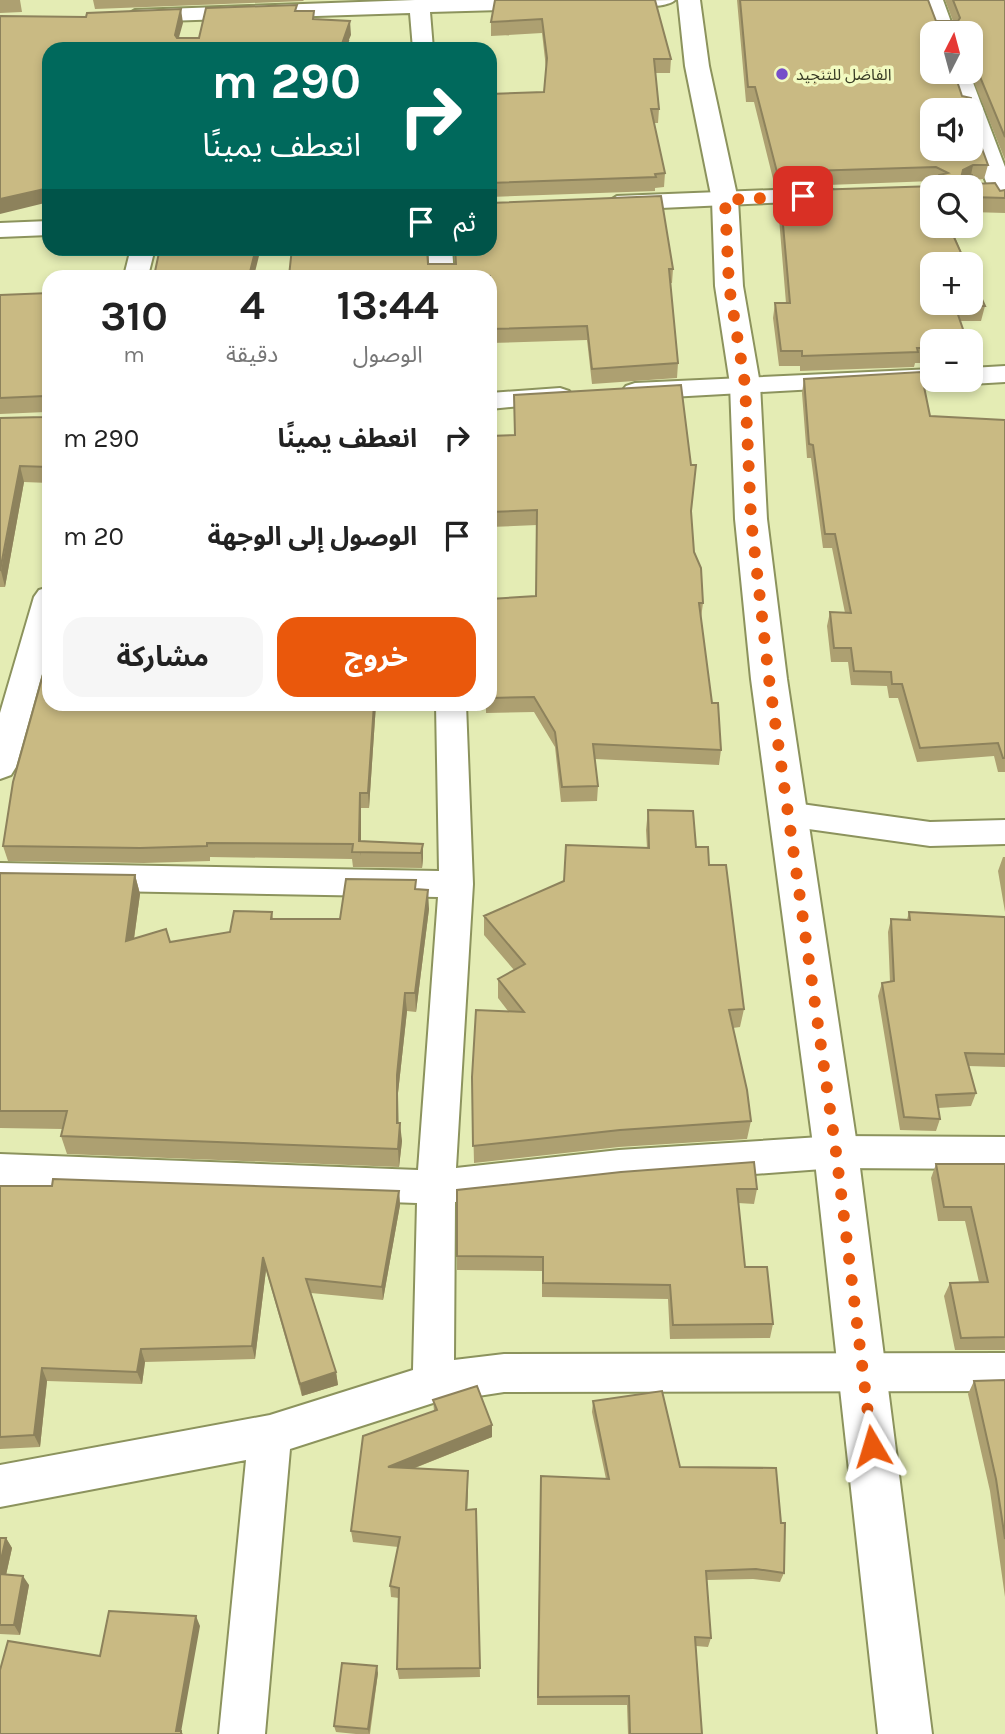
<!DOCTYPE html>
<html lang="ar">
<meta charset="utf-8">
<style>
:root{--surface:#fff;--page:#f6f6f6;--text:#222;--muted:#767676;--accent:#ea580c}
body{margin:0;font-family:Karla,"Noto Sans Arabic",sans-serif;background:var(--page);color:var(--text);direction:rtl;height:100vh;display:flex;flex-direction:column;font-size:26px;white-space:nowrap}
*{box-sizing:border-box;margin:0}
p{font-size:23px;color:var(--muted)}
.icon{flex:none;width:38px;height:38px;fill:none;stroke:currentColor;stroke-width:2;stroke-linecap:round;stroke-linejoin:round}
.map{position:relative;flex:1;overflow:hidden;direction:ltr}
.panel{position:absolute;left:42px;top:270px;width:455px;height:441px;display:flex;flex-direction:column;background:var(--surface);border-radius:21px;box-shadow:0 4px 10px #0003;direction:rtl}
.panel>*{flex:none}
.top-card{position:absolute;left:42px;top:42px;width:455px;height:214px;border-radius:21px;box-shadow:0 4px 10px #0003;direction:rtl;background:#00695c;color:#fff;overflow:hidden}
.needle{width:46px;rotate:6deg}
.fabs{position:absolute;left:920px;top:21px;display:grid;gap:14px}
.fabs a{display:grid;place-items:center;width:63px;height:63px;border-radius:14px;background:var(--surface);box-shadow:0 4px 10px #0003;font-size:35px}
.pin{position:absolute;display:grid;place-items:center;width:60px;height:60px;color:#fff;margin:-30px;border-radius:14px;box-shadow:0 4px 10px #0006}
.me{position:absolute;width:77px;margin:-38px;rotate:353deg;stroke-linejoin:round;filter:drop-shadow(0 0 5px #0008)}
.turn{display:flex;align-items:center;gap:24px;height:147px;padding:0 21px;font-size:32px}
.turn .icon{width:91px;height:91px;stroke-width:2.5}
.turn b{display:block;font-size:49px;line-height:60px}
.then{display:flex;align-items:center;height:66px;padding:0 21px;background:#0003;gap:14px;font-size:26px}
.eta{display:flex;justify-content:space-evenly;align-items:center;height:119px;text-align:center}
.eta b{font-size:42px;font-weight:700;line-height:49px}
.cta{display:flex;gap:14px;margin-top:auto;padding:14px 21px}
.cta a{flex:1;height:80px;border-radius:21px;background:var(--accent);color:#fff;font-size:28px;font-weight:700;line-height:80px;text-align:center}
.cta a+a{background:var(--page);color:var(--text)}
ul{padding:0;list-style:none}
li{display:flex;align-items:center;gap:21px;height:98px;padding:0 21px}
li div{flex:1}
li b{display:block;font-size:26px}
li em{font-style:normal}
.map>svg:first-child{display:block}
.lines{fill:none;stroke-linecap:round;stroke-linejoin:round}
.minor-casing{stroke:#8c935d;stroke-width:4}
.tertiary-casing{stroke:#8c935d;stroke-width:4}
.minor{fill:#fff;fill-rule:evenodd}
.tertiary{fill:#fff;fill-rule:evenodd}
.wall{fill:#ada071}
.shaded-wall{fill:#8d825c}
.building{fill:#c9ba83;stroke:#8d825c;stroke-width:2;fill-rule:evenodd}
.route{stroke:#ea580c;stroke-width:12;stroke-dasharray:0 21.6}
.poi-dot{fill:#764fc9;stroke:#f2fac0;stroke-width:2.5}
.labels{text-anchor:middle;stroke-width:7;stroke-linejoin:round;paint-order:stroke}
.far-poi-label{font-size:16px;fill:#393c26;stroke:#f2fac0;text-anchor:start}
</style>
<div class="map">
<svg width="1005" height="1734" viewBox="0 0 1005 1734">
<rect width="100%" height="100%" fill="#e4ecb4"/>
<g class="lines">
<!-- minor casing -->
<g class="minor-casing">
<path id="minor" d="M 415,0 L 548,0 L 550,3 L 540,9 L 430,12 L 433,49 L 413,49 L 410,13 L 135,22 L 125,16 L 135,10 Z
M 675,0 C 667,9 609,10 601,1 Z
M 923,0 L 943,0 L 955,33 L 935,33 Z
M 949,72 L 969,72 L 1005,167 L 1005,205 C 983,199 971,131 971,110 L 962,110 Z
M 825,188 L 833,190 L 836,195 L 833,200 L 617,210 L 606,203 L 617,196 Z
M 49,221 L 49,235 L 0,237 L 0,223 Z
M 131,248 L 155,248 L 148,276 L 124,276 Z
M 428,248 L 452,248 L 454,276 L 430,276 Z
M 1005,366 L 1005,382 L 971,384 L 961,380 L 971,380 L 971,368 Z
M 933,369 L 933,380 L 944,380 L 942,382 L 635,399 L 626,396 L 622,391 L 626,386 L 635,383 Z
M 560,388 L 569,391 L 573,396 L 569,401 L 490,409 L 490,393 Z
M 49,587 L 49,649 L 16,767 L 11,775 L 0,779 L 0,713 L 34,597 L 39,590 Z
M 436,704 L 466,704 L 473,884 L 456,1168 L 619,1150 L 836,1136 L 1005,1137 L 1005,1169 L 836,1168 L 619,1184 L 455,1202 L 454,1360 L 504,1354 L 1005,1353 L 1005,1391 L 504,1392 L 433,1403 L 290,1449 L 265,1734 L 219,1734 L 246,1460 L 0,1507 L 0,1465 L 270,1415 L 413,1370 L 417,1203 L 0,1188 L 0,1154 L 418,1170 L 438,897 L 0,889 L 0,863 L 439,871 Z
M 787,802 L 930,822 L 1005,820 L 1005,844 L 930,846 L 787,826 L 776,823 L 771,814 L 776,805 Z"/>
</g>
<!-- tertiary casing -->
<g class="tertiary-casing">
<path id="tertiary" d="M 678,0 L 700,0 L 709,66 L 738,200 L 743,286 L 760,384 L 767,519 L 787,679 L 858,1152 L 932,1734 L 878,1734 L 814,1152 L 751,679 L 735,519 L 730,384 L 715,286 L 712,200 L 685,66 Z"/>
</g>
<!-- minor -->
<use href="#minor" class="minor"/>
<!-- tertiary -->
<use href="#tertiary" class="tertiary"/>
</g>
<!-- wall -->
<path class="wall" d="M 0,0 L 20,0 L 22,12 L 0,13 Z
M 93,0 L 304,0 L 303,1 L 95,9 Z
M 495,0 L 671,59 L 670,73 L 655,73 L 659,109 L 658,123 L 654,123 L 665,173 L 664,187 L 655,188 L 655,191 L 490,197 L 490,94 L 544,92 L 546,68 L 542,33 L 491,36 L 491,22 Z
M 737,0 L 928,0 L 936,21 L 953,21 L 945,0 L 1005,0 L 1005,160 L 970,72 L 971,72 L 971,33 L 933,33 L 972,121 L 988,165 L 984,179 L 973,180 L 974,184 L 1000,191 L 1005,190 L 1005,213 L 971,212 L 971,187 L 933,187 L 985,306 L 981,321 L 960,321 L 965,335 L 964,341 L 933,341 L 933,363 L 915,363 L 914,367 L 800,371 L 800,366 L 779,366 L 773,318 L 775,303 L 786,303 L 778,206 L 780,191 L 936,186 L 937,183 L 933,181 L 775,187 L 754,102 L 746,102 Z
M 454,248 L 490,248 L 673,269 L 672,283 L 670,283 L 678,363 L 677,378 L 592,384 L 587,340 L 490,343 L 490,276 L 428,264 L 455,264 Z
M 49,293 L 49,483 L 24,482 L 5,587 L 0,587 L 0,418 L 45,417 L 46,412 L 0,414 L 0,295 Z
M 804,379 L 930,416 L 1005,420 L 1005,772 L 998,772 L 994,756 L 917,762 L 898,698 L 889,698 L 887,686 L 851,685 L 848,662 L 831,662 L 827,626 L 830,612 L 845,613 L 832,548 L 823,548 L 811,458 L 807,458 L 802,393 Z
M 514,395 L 691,511 L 694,552 L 703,603 L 701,618 L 712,703 L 721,750 L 719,765 L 595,759 L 598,786 L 597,801 L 561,802 L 555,747 L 534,712 L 486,713 L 486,704 L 490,704 L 490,599 L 536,596 L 537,525 L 490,527 L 490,436 L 515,435 Z
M 47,671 L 376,704 L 369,808 L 361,808 L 361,841 L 423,844 L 423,858 L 422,868 L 353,867 L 352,859 L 210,857 L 210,861 L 144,863 L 8,861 L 3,846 Z
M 648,810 L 696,847 L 709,865 L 744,1009 L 740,1027 L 733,1028 L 751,1121 L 747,1139 L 619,1147 L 474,1163 L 472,1077 L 508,1011 L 498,998 L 498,979 L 514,970 L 484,935 L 484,916 L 647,848 L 646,830 Z
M 1003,857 L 1005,857 L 1005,912 L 998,871 Z
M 0,873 L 135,875 L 140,894 L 134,939 L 170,942 L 230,932 L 272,912 L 273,919 L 340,919 L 417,889 L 429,909 L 416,1012 L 407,1011 L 398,1093 L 398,1123 L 402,1141 L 399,1167 L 67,1154 L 61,1136 L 63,1129 L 0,1128 Z
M 909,912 L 1005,917 L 1005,1067 L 968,1066 L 976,1093 L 971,1106 L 938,1108 L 940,1119 L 936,1131 L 900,1130 L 878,996 L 882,983 L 890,982 L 888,932 L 891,919 L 907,920 Z
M 936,1164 L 1005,1164 L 1005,1350 L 955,1350 L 944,1296 L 950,1283 L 979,1282 L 965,1221 L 938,1221 L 931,1178 Z
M 0,1186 L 399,1191 L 400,1205 L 383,1300 L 311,1293 L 336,1372 L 338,1385 L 302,1396 L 266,1270 L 255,1359 L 145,1362 L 142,1384 L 47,1381 L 40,1447 L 0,1449 Z
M 757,1189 L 754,1204 L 738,1203 L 745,1267 L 773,1324 L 770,1338 L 670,1339 L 668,1299 L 542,1297 L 542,1271 L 457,1270 L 457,1190 Z
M 1005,1380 L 1005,1597 L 990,1491 L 968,1394 L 974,1381 Z
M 433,1400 L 492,1437 L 415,1468 L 468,1482 L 467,1509 L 476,1509 L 480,1677 L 399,1679 L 397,1669 L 399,1598 L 391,1597 L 390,1586 L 398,1547 L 353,1542 L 351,1531 L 434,1411 Z
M 593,1401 L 680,1467 L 784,1573 L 780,1582 L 753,1579 L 707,1580 L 711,1638 L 708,1647 L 696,1646 L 702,1734 L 628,1734 L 627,1705 L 537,1705 L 541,1476 L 606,1479 L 592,1412 Z
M 0,1538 L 6,1538 L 12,1548 L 6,1575 L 29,1585 L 20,1635 L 0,1634 Z
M 378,1673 L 370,1734 L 356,1734 L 336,1732 L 334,1726 Z"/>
<!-- shaded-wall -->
<path class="shaded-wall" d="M 181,9 L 183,23 L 176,48 L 175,35 Z
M 350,21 L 351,35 L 348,42 L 349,49 L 344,49 L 343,41 Z
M 973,165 L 970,180 L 960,185 L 963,170 Z
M 49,188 L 49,202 L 0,214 L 0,199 Z
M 256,248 L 261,248 L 254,276 L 249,276 Z
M 20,466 L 24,482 L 5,587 L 1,571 Z
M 374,704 L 376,704 L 369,808 L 368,793 Z
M 360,793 L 361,808 L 361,856 L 359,841 Z
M 423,844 L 423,858 L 422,868 L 421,853 Z
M 135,875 L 140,894 L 131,960 L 126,941 Z
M 428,890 L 429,909 L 416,1012 L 415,993 Z
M 405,993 L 407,1011 L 398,1093 L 399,1141 L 397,1123 L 397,1075 Z
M 400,1123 L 402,1141 L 399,1167 L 398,1149 Z
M 399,1191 L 400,1205 L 383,1300 L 382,1287 Z
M 263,1257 L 266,1270 L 255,1359 L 252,1346 Z
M 141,1349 L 145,1362 L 142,1384 L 137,1372 Z
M 42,1368 L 47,1381 L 40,1447 L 34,1435 Z
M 336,1372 L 338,1385 L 302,1396 L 300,1384 Z
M 492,1425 L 492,1437 L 389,1478 L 388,1467 Z
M 468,1471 L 468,1482 L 467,1521 L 466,1510 Z
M 6,1538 L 12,1548 L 4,1584 L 0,1578 L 0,1564 Z
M 23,1576 L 29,1585 L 20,1635 L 14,1625 Z
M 196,1616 L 200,1626 L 181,1732 L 183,1734 L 177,1734 L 176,1731 Z
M 377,1666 L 378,1673 L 369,1734 L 368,1729 Z"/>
<!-- building -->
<path class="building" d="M 495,0 L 655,0 L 671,59 L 654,59 L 659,109 L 651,109 L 665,173 L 655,174 L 656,177 L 490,183 L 490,94 L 544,92 L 547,58 L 542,19 L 491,22 Z
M 740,0 L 928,0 L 936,21 L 958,21 L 960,18 L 953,0 L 1005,0 L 1005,137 L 971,55 L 971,33 L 933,33 L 933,72 L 954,72 L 962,96 L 971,98 L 972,121 L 988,165 L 973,165 L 963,170 L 962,174 L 972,175 L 974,184 L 995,183 L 1000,191 L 1005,190 L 1005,198 L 971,197 L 971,187 L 933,187 L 933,226 L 949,226 L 966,264 L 933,264 L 933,303 L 971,303 L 971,275 L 985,306 L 955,306 L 965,335 L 937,335 L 939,341 L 933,341 L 933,348 L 917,348 L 918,352 L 802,356 L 802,351 L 781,351 L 775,303 L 790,303 L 780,191 L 936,186 L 939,175 L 948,173 L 936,167 L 777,172 L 755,87 L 748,87 ZM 933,110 L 971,110 L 971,149 L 933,149 Z
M 297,5 L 295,11 L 314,11 L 313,19 L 350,21 L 343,41 L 348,41 L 345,49 L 49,49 L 49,188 L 0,199 L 0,16 L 86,17 L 87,13 L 181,9 L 175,35 L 177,38 L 199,38 L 206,8 Z
M 661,196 L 673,269 L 669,269 L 678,363 L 592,369 L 587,326 L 490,329 L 490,276 L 289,276 L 292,248 L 427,248 L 428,264 L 456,264 L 455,248 L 490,248 L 490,203 Z
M 160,248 L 256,248 L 249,276 L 154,276 Z
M 49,293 L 49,467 L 20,466 L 0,571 L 0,418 L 45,417 L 48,399 L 45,396 L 0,398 L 0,295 Z
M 921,372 L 930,416 L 1005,420 L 1005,758 L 1003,758 L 998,743 L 920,748 L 902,684 L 892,684 L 891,672 L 854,671 L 851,648 L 834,648 L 830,612 L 851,613 L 835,534 L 825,534 L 813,445 L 809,444 L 804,379 Z
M 681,385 L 691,465 L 696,465 L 691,511 L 694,552 L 701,568 L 703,603 L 699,603 L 712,703 L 718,703 L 721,750 L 593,744 L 598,786 L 562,787 L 555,732 L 534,697 L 490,698 L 490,599 L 536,596 L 537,510 L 490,512 L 490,436 L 515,435 L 514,395 Z
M 49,661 L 49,704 L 374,704 L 368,793 L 360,793 L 359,841 L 423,844 L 421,853 L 352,852 L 353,844 L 207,843 L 207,846 L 140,848 L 3,846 L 13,782 L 44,671 L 47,671 Z
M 648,810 L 693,811 L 696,847 L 708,847 L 709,865 L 726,865 L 744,1009 L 729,1010 L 747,1090 L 751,1121 L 620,1130 L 473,1146 L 472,1077 L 476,1010 L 524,1012 L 498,979 L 525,964 L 484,916 L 564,881 L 566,845 L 649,848 Z
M 0,873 L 135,875 L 126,941 L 166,929 L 170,942 L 230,932 L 234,911 L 272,912 L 271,919 L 340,919 L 346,879 L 416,880 L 415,889 L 428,890 L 415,993 L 405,993 L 397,1075 L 397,1123 L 400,1123 L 398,1149 L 61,1136 L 67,1111 L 0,1111 Z
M 909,912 L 1005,917 L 1005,1054 L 965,1053 L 976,1093 L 936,1095 L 940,1119 L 904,1117 L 882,983 L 894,981 L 891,919 L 910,920 Z
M 754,1162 L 757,1189 L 737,1189 L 745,1267 L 767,1267 L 773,1324 L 673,1325 L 670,1285 L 543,1283 L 543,1257 L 457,1256 L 457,1190 L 621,1172 Z
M 936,1164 L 1005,1164 L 1005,1337 L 961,1338 L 950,1283 L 988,1282 L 971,1207 L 944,1207 Z
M 53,1179 L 399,1191 L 382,1287 L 306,1279 L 336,1372 L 300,1384 L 263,1257 L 252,1346 L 141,1349 L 137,1372 L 42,1368 L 34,1435 L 0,1437 L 0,1186 L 52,1186 Z
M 1005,1380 L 1005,1539 L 996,1479 L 974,1381 Z
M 477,1386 L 492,1425 L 388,1467 L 468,1471 L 466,1510 L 476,1509 L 480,1668 L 397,1669 L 399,1588 L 390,1586 L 400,1537 L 351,1531 L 363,1436 L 437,1410 L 433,1400 Z
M 662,1391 L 680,1467 L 776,1468 L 781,1523 L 785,1523 L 784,1573 L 756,1569 L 706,1571 L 711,1638 L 695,1637 L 702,1734 L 630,1734 L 629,1696 L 538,1697 L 541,1476 L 609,1479 L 593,1401 Z
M 0,1538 L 6,1538 L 0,1564 Z
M 0,1574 L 23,1576 L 14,1625 L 0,1625 Z
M 109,1611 L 196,1616 L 176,1731 L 181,1731 L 181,1734 L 0,1734 L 0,1670 L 8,1641 L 100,1656 Z
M 342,1663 L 377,1666 L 368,1729 L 334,1726 Z"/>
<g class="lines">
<!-- route -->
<path class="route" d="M 803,196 L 725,200 L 729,286 L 745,384 L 751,519 L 769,679 L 836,1152 L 872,1446"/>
</g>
<!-- markers -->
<circle class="poi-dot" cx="782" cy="74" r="7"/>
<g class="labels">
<!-- far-poi labels -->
<g class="far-poi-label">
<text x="796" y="80">الفاضل للتنجيد</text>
</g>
</g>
</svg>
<div class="fabs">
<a><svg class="needle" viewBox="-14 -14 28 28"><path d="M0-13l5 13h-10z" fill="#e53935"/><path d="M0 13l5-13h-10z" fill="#767676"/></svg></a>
<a><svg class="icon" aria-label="sound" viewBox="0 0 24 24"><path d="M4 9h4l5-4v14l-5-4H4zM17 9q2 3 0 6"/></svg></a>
<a><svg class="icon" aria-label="search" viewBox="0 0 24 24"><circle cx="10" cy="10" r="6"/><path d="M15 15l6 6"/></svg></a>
<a>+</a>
<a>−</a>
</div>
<div class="pin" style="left:803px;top:196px;background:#d93025"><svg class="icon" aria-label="arrive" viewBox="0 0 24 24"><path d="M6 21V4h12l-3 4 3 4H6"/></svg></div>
<svg class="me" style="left:872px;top:1446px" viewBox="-20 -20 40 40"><path d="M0-17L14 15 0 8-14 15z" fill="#ea580c" stroke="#fff" stroke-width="4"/></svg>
<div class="top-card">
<div class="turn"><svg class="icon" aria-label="right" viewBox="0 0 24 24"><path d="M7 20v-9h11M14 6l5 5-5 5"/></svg><div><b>290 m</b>انعطف يمينًا</div></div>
<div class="then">ثم<svg class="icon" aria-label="arrive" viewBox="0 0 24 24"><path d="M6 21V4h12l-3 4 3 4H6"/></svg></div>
</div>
<section class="panel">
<div class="eta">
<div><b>13:44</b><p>الوصول</p></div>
<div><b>4</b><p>دقيقة</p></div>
<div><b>310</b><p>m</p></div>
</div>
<ul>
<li><svg class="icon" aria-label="right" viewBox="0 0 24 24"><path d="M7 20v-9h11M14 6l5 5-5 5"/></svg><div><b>انعطف يمينًا</b></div><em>290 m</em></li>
<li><svg class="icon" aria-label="arrive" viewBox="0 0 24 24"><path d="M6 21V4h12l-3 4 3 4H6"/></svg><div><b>الوصول إلى الوجهة</b></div><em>20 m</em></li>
</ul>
<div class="cta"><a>خروج</a><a>مشاركة</a></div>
</section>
</div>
